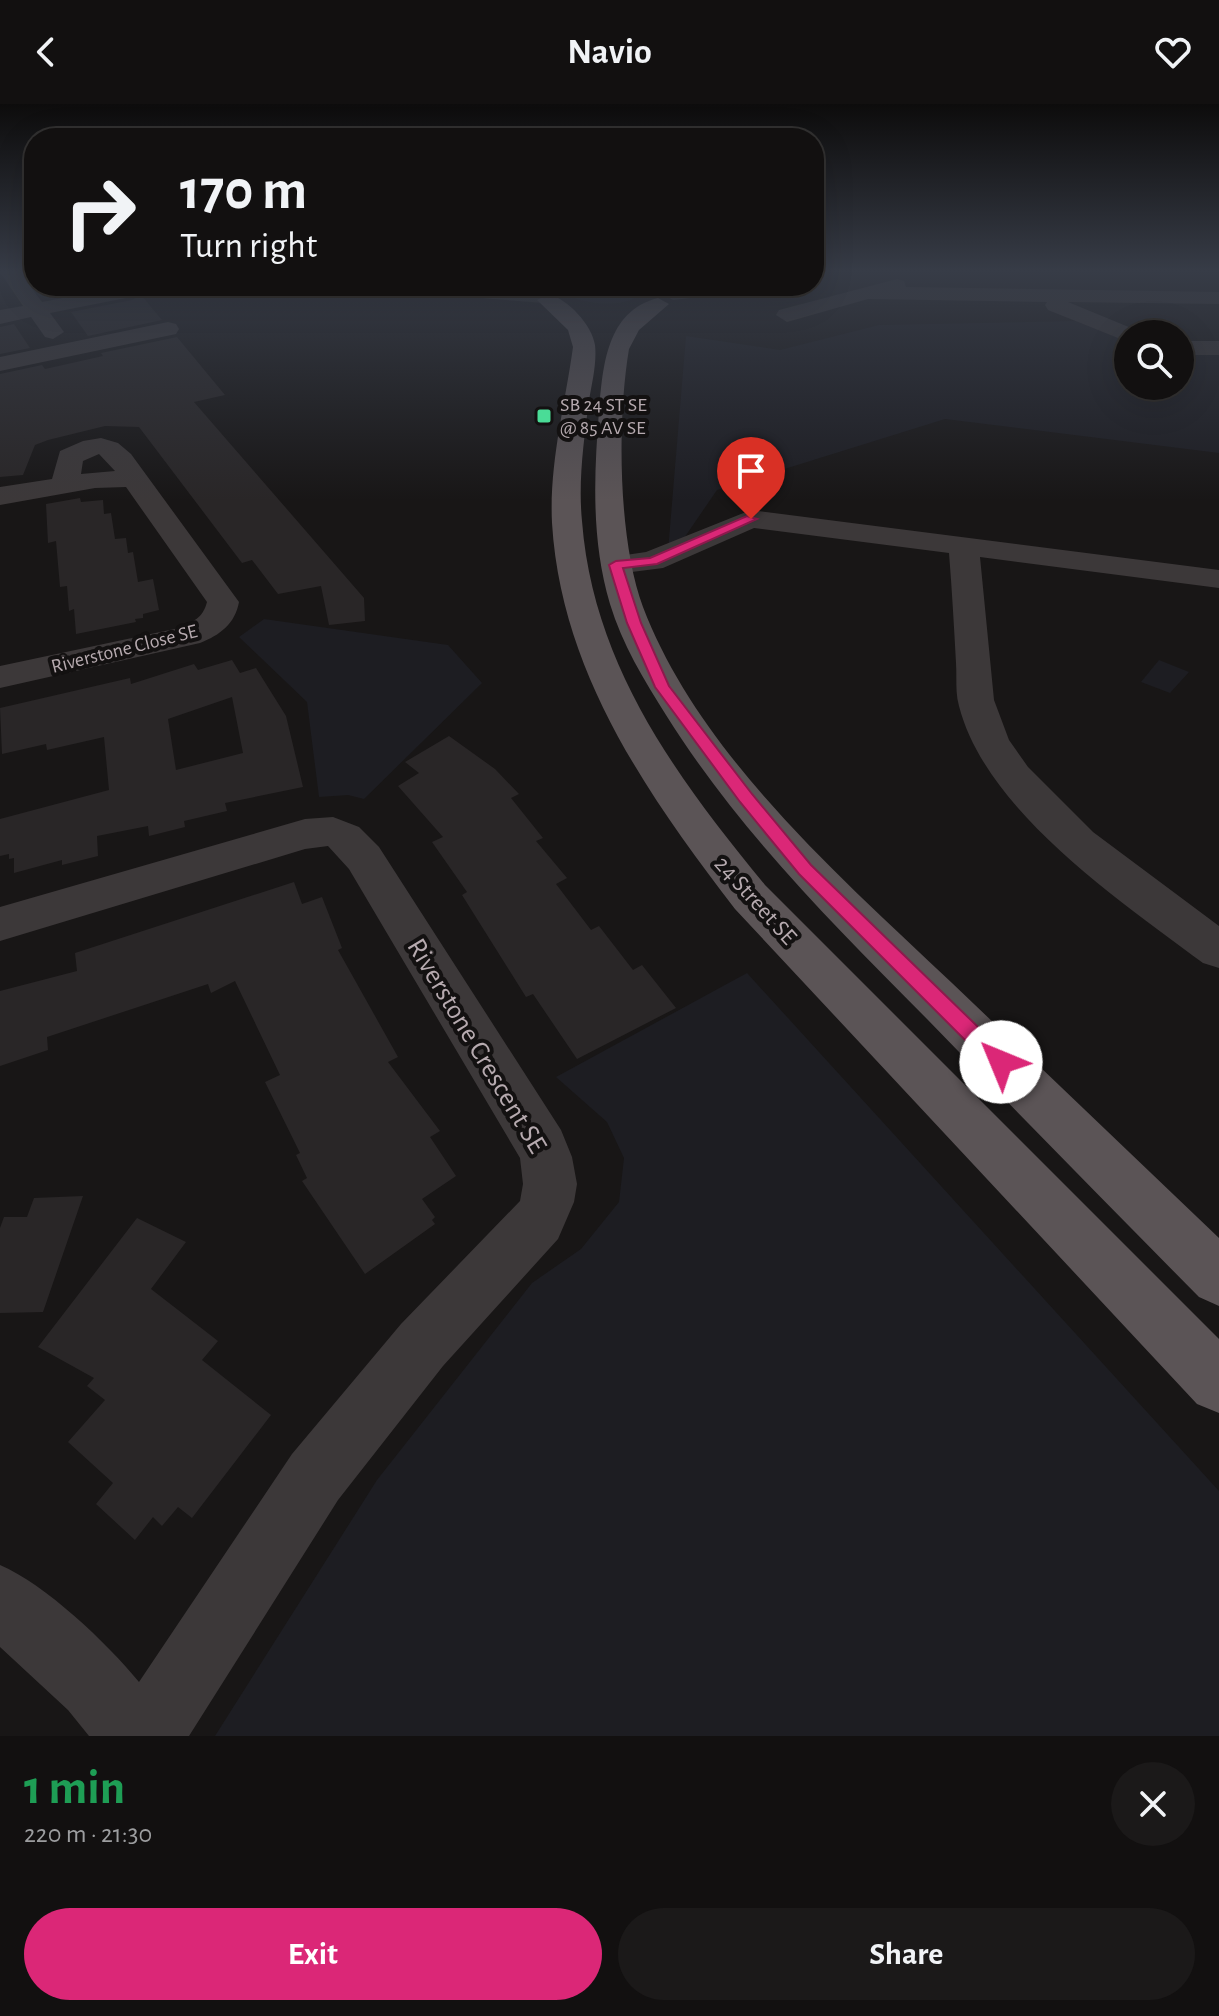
<!DOCTYPE html>
<meta charset="utf-8">
<style>
:root{--surface:#121010;--page:#1b1919;--text:#f1f3f6;--muted:#9c9d9f;--line:#313030;--accent:#db2777}
body{margin:0;font-family:"Alegreya Sans",sans-serif;background:var(--page);color:var(--text);height:100vh;display:flex;flex-direction:column;font-size:30px;white-space:nowrap}
*{box-sizing:border-box;margin:0}
p{font-size:26px;color:var(--muted)}
.icon{flex:none;width:44px;height:44px;fill:none;stroke:currentColor;stroke-width:2;stroke-linecap:round;stroke-linejoin:round}
.map{position:relative;height:1632px;overflow:hidden}
.details{display:flex;flex-direction:column;background:var(--surface);flex:1}
.details>*{flex:none}
.guide{position:absolute;left:24px;top:24px;width:800px;height:168px;border-radius:32px;box-shadow:0 8px 32px #0002,0 0 0 2px var(--line);background:#121010;color:var(--text);overflow:hidden}
.buttons{position:absolute;left:1114px;top:216px;display:grid;gap:16px}
.buttons a{display:grid;place-items:center;width:80px;height:80px;border-radius:50%;background:var(--surface);box-shadow:0 8px 32px #0002,0 0 0 2px var(--line);font-size:40px}
.pin{position:absolute;display:grid;place-items:center;width:68px;height:68px;color:#fff;margin:-82px -34px;border-radius:50% 50% 50% 0;rotate:-45deg;box-shadow:0 0 8px #0007}
.pin .icon{rotate:45deg}
.me{position:absolute;width:88px;margin:-44px;rotate:315deg;stroke-linejoin:round;filter:drop-shadow(0 0 6px #0008)}
.turn{display:flex;align-items:center;gap:28px;height:168px;padding:0 24px;font-size:36px}
.turn .icon{width:104px;height:104px;stroke-width:2.5}
.turn b{display:block;font-size:56px;line-height:68px}
.round{display:grid;place-items:center;flex:none;width:84px;height:84px;border-radius:42px;background:var(--page)}
.summary{display:flex;align-items:center;justify-content:space-between;height:136px;padding:0 24px}
h1{font-size:48px;font-weight:600;line-height:60px;color:#1e9e55}
.button{display:flex;gap:16px;margin-top:auto;padding:16px 24px}
.button a{flex:1;height:92px;border-radius:48px;background:var(--accent);color:#fff;font-size:32px;font-weight:600;line-height:92px;text-align:center}
.button a+a{background:var(--page);color:var(--text)}
header{display:flex;justify-content:space-between;align-items:center;height:104px;padding:0 24px;background:var(--surface);font-size:36px;font-weight:600}
.map>svg:first-child{display:block}
.green{fill:#1d1d22}
.building{fill:#292627;fill-rule:evenodd}
.lines{fill:none;stroke-linecap:round;stroke-linejoin:round}
.minor{fill:#3c3839;fill-rule:evenodd}
.major{fill:#5b5456;fill-rule:evenodd}
.route{fill:#db2777;stroke:#8e194d;stroke-width:2}
.poi-dot{fill:#4adc97;stroke:#131111;stroke-width:3}
.labels{text-anchor:middle;stroke-width:8;stroke-linejoin:round;paint-order:stroke}
.far-poi-label{font-size:20px;fill:#b6aaaf;stroke:#131111;text-anchor:start}
.far-street-label{font-size:20px;fill:#b6aaaf;stroke:#131111}
.street-label{font-size:24px;fill:#b6aaaf;stroke:#131111}
.near-street-label{font-size:28px;fill:#b6aaaf;stroke:#131111}
</style>
<header><svg class="icon" aria-label="back" viewBox="0 0 24 24"><path d="M15 5l-7 7 7 7"/></svg>Navio<svg class="icon" aria-label="heart" viewBox="0 0 24 24"><path d="M12 20l-8-8c-3-5 5-10 8-4 3-6 11-1 8 4z"/></svg></header>
<div class="map">
<svg width="1219" height="1632" viewBox="0 0 1219 1632">
<rect width="100%" height="100%" fill="#181616"/>
<!-- green -->
<path class="green" d="M 560,182 L 649,182 C 635,207 582,202 562,188 Z
M 1075,217 L 1128,237 L 1128,282 L 1180,282 L 1180,247 L 1219,247 L 1219,349 L 945,315 L 717,386 L 667,459 L 686,232 L 780,246 L 879,221 Z
M 264,515 L 448,541 L 482,579 L 364,695 L 348,691 L 319,693 L 307,598 L 239,533 Z
M 1159,556 L 1189,568 L 1170,589 L 1141,578 Z
M 747,869 L 1219,1387 L 1219,1632 L 215,1632 L 377,1376 L 532,1179 L 581,1145 L 619,1098 L 624,1054 L 607,1018 L 556,973 Z"/>
<!-- building -->
<path class="building" d="M 141,191 L 162,216 L 88,232 L 71,208 L 132,196 Z
M 14,220 L 30,244 L 0,250 L 0,223 Z
M 177,233 L 225,291 L 194,298 L 364,494 L 365,517 L 329,521 L 321,482 L 278,490 L 252,456 L 242,459 L 139,323 L 105,322 L 48,336 L 35,341 L 23,371 L 0,373 L 0,270 L 42,261 L 45,265 L 103,252 L 101,249 Z
M 80,394 L 81,398 L 103,396 L 104,410 L 111,409 L 115,435 L 126,434 L 128,449 L 133,448 L 138,478 L 153,475 L 159,506 L 143,510 L 143,514 L 135,515 L 136,518 L 76,530 L 74,505 L 69,507 L 67,482 L 60,483 L 56,437 L 48,439 L 46,400 Z
M 232,556 L 240,569 L 256,564 L 286,612 L 303,683 L 225,699 L 227,707 L 184,717 L 185,723 L 149,732 L 148,722 L 97,732 L 98,752 L 62,761 L 62,756 L 14,769 L 14,754 L 9,755 L 9,750 L 0,752 L 0,715 L 109,686 L 104,633 L 47,646 L 46,640 L 2,650 L 0,604 L 130,574 L 131,580 L 194,560 L 198,566 ZM 232,593 L 243,649 L 176,666 L 168,615 Z
M 449,632 L 495,665 L 519,690 L 511,694 L 543,734 L 536,737 L 567,774 L 556,780 L 591,826 L 599,822 L 633,866 L 642,861 L 676,904 L 577,955 L 533,890 L 526,893 L 462,791 L 467,788 L 432,738 L 443,733 L 398,682 L 419,669 L 405,658 Z
M 294,778 L 302,800 L 322,793 L 342,844 L 338,846 L 398,953 L 388,958 L 440,1027 L 430,1033 L 456,1072 L 422,1095 L 435,1113 L 432,1116 L 435,1120 L 365,1170 L 302,1077 L 307,1074 L 296,1051 L 300,1049 L 265,978 L 280,971 L 235,877 L 211,889 L 208,880 L 47,933 L 48,946 L 0,962 L 0,887 L 77,867 L 75,849 Z
M 83,1092 L 43,1208 L 0,1209 L 0,1124 L 4,1113 L 27,1113 L 34,1094 Z
M 137,1114 L 186,1138 L 151,1185 L 218,1237 L 202,1256 L 271,1311 L 192,1414 L 178,1403 L 162,1422 L 153,1413 L 135,1436 L 96,1400 L 113,1379 L 68,1338 L 105,1296 L 87,1282 L 94,1274 L 38,1243 Z"/>
<g class="lines">
<!-- minor -->
<path class="minor" d="M 0,168 L 19,168 L 42,198 L 125,182 L 138,183 L 141,187 L 131,193 L 50,209 L 64,228 L 53,235 L 45,233 L 31,213 L 0,220 L 0,206 L 23,202 Z
M 897,175 L 904,177 L 906,183 L 1219,188 L 1219,200 L 1068,198 L 1136,226 L 1139,230 L 1128,230 L 1128,238 L 1048,206 L 1045,201 L 1047,198 L 868,195 L 787,218 L 776,211 L 779,206 Z
M 393,182 C 419,182 542,178 555,193 L 544,199 L 403,188 Z
M 689,182 L 756,182 L 746,188 L 673,196 L 663,190 L 666,186 Z
M 168,218 L 176,220 L 179,225 L 176,230 L 0,267 L 0,253 Z
M 1180,237 L 1219,237 L 1219,251 L 1180,251 Z
M 101,334 L 118,339 L 131,350 L 239,498 C 235,520 220,531 200,539 L 0,584 L 0,562 L 179,524 C 193,518 203,514 207,498 L 126,383 L 95,384 L 0,401 L 0,383 L 52,375 L 60,347 L 83,337 ZM 99,350 L 115,367 L 81,370 L 83,357 Z
M 751,406 L 1219,466 L 1219,484 L 980,453 L 994,596 L 1009,636 L 1028,663 L 1093,728 L 1219,822 L 1219,864 L 1203,859 C 1120,797 986,707 959,602 C 955,588 957,573 956,559 C 954,523 952,486 949,449 L 754,424 L 663,464 L 616,470 L 605,468 L 601,461 L 605,454 L 646,448 Z
M 333,713 L 359,723 L 379,743 L 561,1026 L 572,1053 L 577,1080 L 574,1098 L 558,1135 L 443,1262 L 338,1396 L 189,1632 L 89,1632 L 68,1606 L 0,1543 L 0,1461 C 45,1480 107,1539 139,1578 L 292,1350 L 401,1220 L 520,1097 L 523,1080 L 520,1054 L 349,765 L 328,742 L 305,745 L 0,837 L 0,803 L 305,715 Z"/>
<!-- major -->
<path class="major" d="M 548,190 C 568,195 592,221 595,241 C 597,258 592,279 589,296 C 584,336 578,377 582,417 C 593,561 677,674 765,781 L 1219,1235 L 1219,1309 L 1197,1300 L 735,805 C 647,690 561,568 552,419 C 549,360 565,301 573,243 L 568,226 L 537,196 Z
M 658,194 L 669,200 L 639,226 L 629,245 C 617,316 618,436 643,503 C 699,650 840,773 952,879 C 1041,964 1130,1049 1219,1134 L 1219,1202 L 1199,1193 C 1108,1101 1017,1008 927,915 C 833,820 738,726 666,611 C 644,576 622,540 610,500 C 591,436 594,372 599,307 C 603,263 606,207 658,194 Z"/>
</g>
<!-- sky -->
<linearGradient id="sky" x2="0" y2="1"><stop stop-color="#0d0c0c"/><stop offset="0.42" stop-color="#373c47"/><stop offset="1" stop-color="#373c47" stop-opacity="0"/></linearGradient>
<rect width="1219" height="397" fill="url(#sky)"/>
<!-- route -->
<path class="route" d="M 747,412 L 757,415 L 657,460 L 623,464 L 641,519 L 669,582 L 752,690 L 811,761 L 1008,952 L 1011,958 L 1008,965 L 1001,967 L 994,965 L 799,770 L 740,698 L 655,583 L 627,519 L 609,461 L 616,457 L 650,454 Z"/>
<!-- markers -->
<rect class="poi-dot" x="536" y="304" width="16" height="16" rx="4"/>
<g class="labels">
<!-- far-poi labels -->
<g class="far-poi-label">
<text x="560" y="307">SB 24 ST SE<tspan x="560" dy="23">@ 85 AV SE</tspan></text>
</g>
<!-- far-street labels -->
<g class="far-street-label">
<text transform="translate(124 544) rotate(-14)" y="7">Riverstone Close SE</text>
</g>
<!-- street labels -->
<g class="street-label">
<text transform="translate(756 796) rotate(48)" y="8">24 Street SE</text>
</g>
<!-- near-street labels -->
<g class="near-street-label">
<text transform="translate(478 941) rotate(59)" y="10">Riverstone Crescent SE</text>
</g>
</g>
</svg>
<div class="buttons">
<a><svg class="icon" aria-label="search" viewBox="0 0 24 24"><circle cx="10" cy="10" r="6"/><path d="M15 15l6 6"/></svg></a>
</div>
<div class="pin" style="left:751px;top:415px;background:#d93025"><svg class="icon" aria-label="arrive" viewBox="0 0 24 24"><path d="M6 21V4h12l-3 4 3 4H6"/></svg></div>
<svg class="me" style="left:1001px;top:958px" viewBox="-20 -20 40 40"><circle r="19" fill="#fff"/><path d="M0-13L10 11 0 6-10 11z" fill="#db2777"/></svg>
<div class="guide">
<div class="turn"><svg class="icon" aria-label="right" viewBox="0 0 24 24"><path d="M7 20v-9h11M14 6l5 5-5 5"/></svg><div><b>170 m</b>Turn right</div></div>
</div>
</div>
<section class="details">
<div class="summary"><div><h1>1 min</h1><p>220 m · 21:30</p></div><a class="round"><svg class="icon" aria-label="close" viewBox="0 0 24 24"><path d="M6 6l12 12M18 6L6 18"/></svg></a></div>
<div class="button"><a>Exit</a><a>Share</a></div>
</section>
